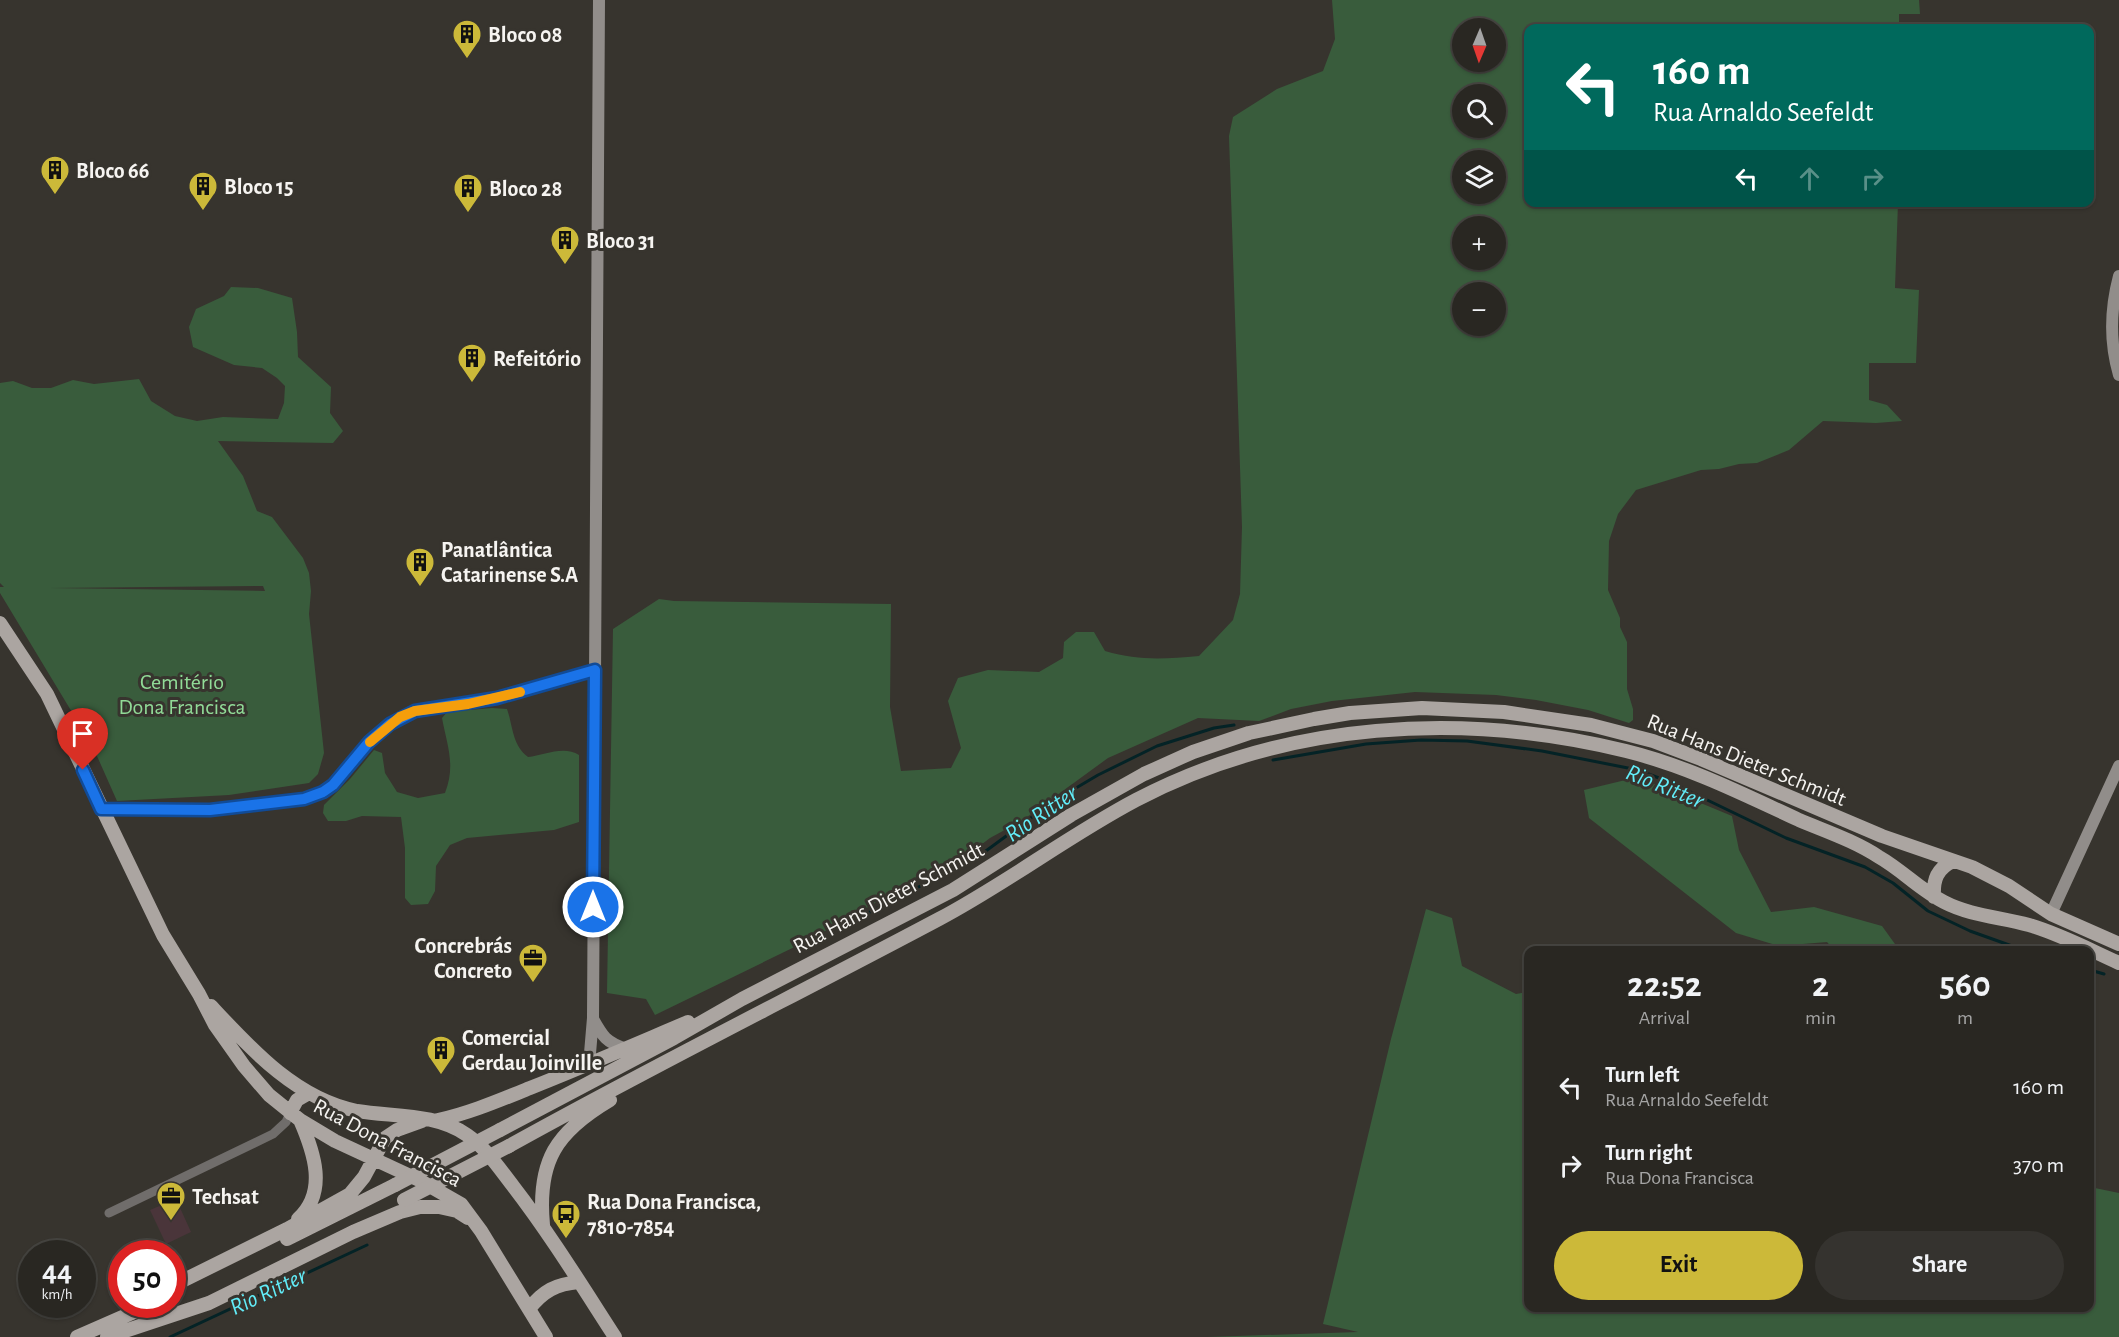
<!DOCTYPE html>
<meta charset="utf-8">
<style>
:root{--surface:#292722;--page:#35332f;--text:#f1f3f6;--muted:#a5a5a5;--line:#454440;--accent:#ccb939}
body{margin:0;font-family:"Alegreya Sans",sans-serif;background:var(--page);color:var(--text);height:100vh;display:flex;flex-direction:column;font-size:22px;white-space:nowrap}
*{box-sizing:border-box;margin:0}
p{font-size:20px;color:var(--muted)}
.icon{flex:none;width:33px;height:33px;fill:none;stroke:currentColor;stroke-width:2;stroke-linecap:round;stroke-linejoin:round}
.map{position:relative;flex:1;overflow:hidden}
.panel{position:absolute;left:1524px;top:946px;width:570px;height:366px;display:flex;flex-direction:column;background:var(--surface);border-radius:12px;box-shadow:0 2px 4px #0004,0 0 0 2px var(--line)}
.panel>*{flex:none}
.banner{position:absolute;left:1524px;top:24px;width:570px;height:183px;border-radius:12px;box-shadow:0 2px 4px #0004,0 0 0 2px var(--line);background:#00695c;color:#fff;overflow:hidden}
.needle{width:39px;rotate:182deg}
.controls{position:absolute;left:1452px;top:18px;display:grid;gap:12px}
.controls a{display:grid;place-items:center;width:54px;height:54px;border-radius:50%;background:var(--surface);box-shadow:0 2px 4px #0004,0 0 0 2px var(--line);font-size:30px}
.speed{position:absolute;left:18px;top:1240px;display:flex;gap:12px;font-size:30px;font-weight:700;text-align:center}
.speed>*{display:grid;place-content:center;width:78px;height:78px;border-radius:50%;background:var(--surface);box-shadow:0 2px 4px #0004,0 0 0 2px var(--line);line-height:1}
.speed small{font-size:15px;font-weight:400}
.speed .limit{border:9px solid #d22;background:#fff;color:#111}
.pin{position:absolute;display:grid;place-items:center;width:51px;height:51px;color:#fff;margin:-62px -26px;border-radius:50% 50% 50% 0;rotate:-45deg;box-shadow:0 0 6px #0007}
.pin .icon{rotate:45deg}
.me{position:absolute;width:66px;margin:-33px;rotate:0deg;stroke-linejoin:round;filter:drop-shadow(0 0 4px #0008)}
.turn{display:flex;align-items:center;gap:21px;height:126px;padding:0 30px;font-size:27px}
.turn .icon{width:78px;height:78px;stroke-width:2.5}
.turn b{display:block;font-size:42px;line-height:51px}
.lanes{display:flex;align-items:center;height:57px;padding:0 30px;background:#0003;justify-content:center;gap:30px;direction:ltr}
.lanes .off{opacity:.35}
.eta{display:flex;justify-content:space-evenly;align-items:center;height:102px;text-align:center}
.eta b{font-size:36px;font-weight:700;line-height:42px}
.cta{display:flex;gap:12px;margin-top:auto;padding:12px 30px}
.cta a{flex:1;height:69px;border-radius:36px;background:var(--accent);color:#111;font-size:24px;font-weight:700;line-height:69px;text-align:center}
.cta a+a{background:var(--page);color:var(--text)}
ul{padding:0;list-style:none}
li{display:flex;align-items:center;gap:18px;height:78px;padding:0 30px}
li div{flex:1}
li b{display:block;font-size:22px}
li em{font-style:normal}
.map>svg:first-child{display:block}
.commercial{fill:#4a353a}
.green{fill:#395c3c;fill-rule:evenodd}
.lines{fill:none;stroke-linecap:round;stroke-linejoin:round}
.stream{stroke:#042326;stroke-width:3}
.street{stroke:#706d6b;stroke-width:9}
.secondary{stroke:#918d8a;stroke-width:12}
.primary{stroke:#aba5a1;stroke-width:14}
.primary-bridge{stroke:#aba5a1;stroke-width:14}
.route-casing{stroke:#114b97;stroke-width:15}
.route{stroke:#1a73e8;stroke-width:10}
.slow{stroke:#f59e0b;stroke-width:10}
.labels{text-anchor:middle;stroke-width:6;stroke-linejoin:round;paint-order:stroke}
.poi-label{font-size:22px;font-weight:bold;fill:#f6f4f1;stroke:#37342e;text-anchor:start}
.park-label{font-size:22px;fill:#91db97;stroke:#37342e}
.street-label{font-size:22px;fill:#f6f4f1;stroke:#37342e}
.water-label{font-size:24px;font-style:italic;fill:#62edf9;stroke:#37342e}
</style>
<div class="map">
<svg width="2119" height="1337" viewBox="0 0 2119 1337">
<rect width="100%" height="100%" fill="#37342e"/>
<!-- commercial -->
<path class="commercial" d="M 176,1199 L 191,1232 L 166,1244 L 150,1210 Z"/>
<!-- green -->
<path class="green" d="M 1332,0 L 1919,0 L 1920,14 L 1899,14 L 1899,28 L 1528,28 L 1528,202 L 1898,203 L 1895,288 L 1919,290 L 1916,363 L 1869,363 L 1869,400 L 1887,405 L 1902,421 L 1876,423 L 1823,421 L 1789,450 L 1757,463 L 1739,464 L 1719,469 L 1701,470 L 1636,490 L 1618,514 L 1609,541 L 1608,590 L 1620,618 L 1620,627 L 1627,642 L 1627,689 L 1633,709 L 1633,720 L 1629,723 L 1588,710 L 1536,700 L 1496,695 L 1415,692 L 1332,701 L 1291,709 L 1259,721 L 1198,718 L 1108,758 L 1023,820 L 990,838 L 961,860 L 920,878 L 811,939 L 655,1015 L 646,999 L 607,993 L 613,629 L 659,599 L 674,601 L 891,604 L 890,707 L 901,771 L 951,768 L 961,748 L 948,701 L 958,678 L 988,670 L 1039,672 L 1063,658 L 1064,642 L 1076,632 L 1094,632 L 1105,651 C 1139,661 1164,659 1199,656 L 1233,620 L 1240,594 L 1242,527 L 1229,136 L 1233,117 L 1277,89 L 1323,71 L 1335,39 ZM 1496,28 L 1496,62 L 1462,62 L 1462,28 ZM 1496,94 L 1496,128 L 1462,128 L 1462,94 ZM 1462,160 L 1496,160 L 1496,194 L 1462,194 ZM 1496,226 L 1496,260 L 1462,260 L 1462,226 ZM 1496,292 L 1496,326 L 1462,326 L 1462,292 Z
M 231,287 L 258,288 L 292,298 L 297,332 L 298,357 L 331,387 L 330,413 L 343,431 L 333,443 L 218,441 L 243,476 L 257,511 L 272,517 L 303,558 L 309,573 L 311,591 L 309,614 L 324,753 L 318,774 L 309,783 L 229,795 L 117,801 L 93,747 L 0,593 L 0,587 L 4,587 L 0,583 L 0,383 L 13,381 L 32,388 L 51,388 L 73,380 L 94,384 L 139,379 L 151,401 L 175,416 L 197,421 L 223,417 L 278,419 L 284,403 L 285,386 L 277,378 L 262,368 L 234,365 L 193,347 L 189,327 L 196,309 L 224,296 ZM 263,586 L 265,591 L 51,588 Z
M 492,708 L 507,709 C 513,726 512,745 528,757 C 544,755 564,745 579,755 L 579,822 L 554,830 L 467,838 L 450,845 L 436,866 L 435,891 L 428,904 L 411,905 L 405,898 L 405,848 L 401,817 L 362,816 L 346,821 L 328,821 L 323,813 L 324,805 L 350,779 L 374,750 L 382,753 L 385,773 L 397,792 L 418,798 L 445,793 C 456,765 447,745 442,718 L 447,712 Z
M 1638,777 L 1732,816 L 1739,850 L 1771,912 L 1814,907 L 1882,926 L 1900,951 L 1835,951 L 1827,942 L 1779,946 L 1736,933 L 1589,818 L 1584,790 Z
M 1426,909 L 1452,918 L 1462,966 L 1516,994 L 1528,992 L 1528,1308 L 2090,1308 L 2090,1187 L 2119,1193 L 2119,1337 L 1207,1337 L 1358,1332 L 1323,1324 L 1391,1039 Z"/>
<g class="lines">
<!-- stream -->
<path class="stream" d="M 1273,760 L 1366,744 L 1421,740 L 1467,741 L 1542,751 L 1638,770 L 1672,783 L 1786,838 L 1865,867 L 1893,883 L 1928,911 L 1970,931 L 2026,951
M 856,919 L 979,856 L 1054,801 L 1098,775 L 1157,746 L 1214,728 L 1234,725
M 2090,970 L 2104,974
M 170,1337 L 367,1245"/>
<!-- street -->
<path class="street" d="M 101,809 C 152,810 202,810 253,806 C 281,803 310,803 333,785 L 380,732 L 400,717 L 415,711 L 497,698 L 595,670
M 109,1213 L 273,1134 L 286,1122 L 290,1113"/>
<!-- secondary -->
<path class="secondary" d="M 2119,276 C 2110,310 2109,341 2119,375
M 2051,914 L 2119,766
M 593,1019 C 603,1037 606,1042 626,1049
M 589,1065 L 593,1018 L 599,0"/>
<!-- primary -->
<path class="primary" d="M 0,623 L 47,694 L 163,935 L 199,994 L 215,1025 L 244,1066 L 269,1095 L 300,1120 L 335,1141 L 419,1180 L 461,1204 L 481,1231 L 546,1337
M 1934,897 C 1933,879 1937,869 1953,861
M 211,1006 C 251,1049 296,1099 357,1111 C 394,1117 436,1113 467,1135 C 486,1148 499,1168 513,1186 C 550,1234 582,1286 615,1337
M 290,1113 L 297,1100 L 309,1093
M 438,1120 C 470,1113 500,1100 530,1088 C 583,1067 636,1044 688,1022
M 500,1130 L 674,1038 L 742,999 L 953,890 L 1071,815 L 1144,774 L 1193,752 L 1249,733 L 1314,719 L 1350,713 L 1422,708 L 1504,712 L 1591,725 L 1653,741 L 1701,759 L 1882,836 L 1972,867 L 2009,886 L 2051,914 L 2119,944
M 509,1146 C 651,1067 796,995 939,919 C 1007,883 1068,836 1136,800 C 1287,721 1462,711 1626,751 C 1687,766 1743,794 1799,820 C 1825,831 1855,841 1879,857 C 1902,870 1920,890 1944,902 C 1971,916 2001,917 2029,925 C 2060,934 2090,950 2119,963
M 298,1219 C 328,1192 314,1152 300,1120
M 543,1225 C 537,1161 556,1132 610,1100
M 287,1239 L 395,1185
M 172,1286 L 287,1229 L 350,1194 L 364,1177 L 385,1138 L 397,1130 L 422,1121
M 529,1309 C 543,1291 556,1284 579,1282
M 77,1337 L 150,1305
M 107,1337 L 209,1303 L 353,1232 L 400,1212 L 420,1207 L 439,1207 L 457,1211 L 468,1218"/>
<!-- primary-bridge -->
<path class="primary-bridge" d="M 395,1185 L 500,1130
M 404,1200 L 509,1146"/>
</g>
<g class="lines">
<!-- route casing -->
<g class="route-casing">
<path id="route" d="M 83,770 L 101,809 L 210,810 L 304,799 L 323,792 L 333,785 L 369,742 L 390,724 L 415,711 L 497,698 L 595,670 L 593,907"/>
</g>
<!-- route -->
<use href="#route" class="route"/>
<!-- slow -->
<path class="slow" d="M 370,742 L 400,717 L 415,711 L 468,704 L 520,692"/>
</g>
<!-- icons -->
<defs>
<g id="building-pin" transform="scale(1.5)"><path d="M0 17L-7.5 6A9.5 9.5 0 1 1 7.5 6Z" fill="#ccb939" stroke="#37342e"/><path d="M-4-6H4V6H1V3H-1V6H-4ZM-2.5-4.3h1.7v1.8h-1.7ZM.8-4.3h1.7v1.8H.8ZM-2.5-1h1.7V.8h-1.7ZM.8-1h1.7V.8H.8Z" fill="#111"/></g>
<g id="office-pin" transform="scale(1.5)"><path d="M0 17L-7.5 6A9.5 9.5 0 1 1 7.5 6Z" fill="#ccb939" stroke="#37342e"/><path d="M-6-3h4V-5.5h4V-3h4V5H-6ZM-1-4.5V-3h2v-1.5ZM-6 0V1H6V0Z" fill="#111"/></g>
<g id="bus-pin" transform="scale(1.5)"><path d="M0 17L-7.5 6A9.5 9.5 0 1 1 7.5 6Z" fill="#ccb939" stroke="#37342e"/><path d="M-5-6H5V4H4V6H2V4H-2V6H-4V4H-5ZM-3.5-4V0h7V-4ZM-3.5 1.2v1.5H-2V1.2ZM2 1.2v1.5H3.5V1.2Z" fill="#111"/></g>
</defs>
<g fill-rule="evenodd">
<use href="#building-pin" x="467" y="34"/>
<use href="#building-pin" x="55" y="170"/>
<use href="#building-pin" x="203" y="186"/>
<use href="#building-pin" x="468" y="188"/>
<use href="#building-pin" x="565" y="240"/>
<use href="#building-pin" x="472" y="358"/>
<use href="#building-pin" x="420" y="562"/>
<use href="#office-pin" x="533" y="958"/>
<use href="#building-pin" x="441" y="1050"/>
<use href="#office-pin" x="171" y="1196"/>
<use href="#bus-pin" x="566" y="1214"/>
</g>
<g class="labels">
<!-- poi labels -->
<g class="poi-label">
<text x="488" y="42">Bloco 08</text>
<text x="76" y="178">Bloco 66</text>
<text x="224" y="194">Bloco 15</text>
<text x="489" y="196">Bloco 28</text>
<text x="586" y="248">Bloco 31</text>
<text x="493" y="366">Refeitório</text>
<text x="441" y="557">Panatlântica<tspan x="441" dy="25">Catarinense S.A</tspan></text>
<text x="512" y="953" text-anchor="end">Concrebrás<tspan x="512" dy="25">Concreto</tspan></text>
<text x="462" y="1045">Comercial<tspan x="462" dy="25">Gerdau Joinville</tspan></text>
<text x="192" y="1204">Techsat</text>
<text x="587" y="1209">Rua Dona Francisca,<tspan x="587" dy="25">7810-7854</tspan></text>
</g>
<!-- park labels -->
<g class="park-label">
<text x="182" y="689">Cemitério<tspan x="182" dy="25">Dona Francisca</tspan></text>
</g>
<!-- street labels -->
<g class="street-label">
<text transform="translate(1747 759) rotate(22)" y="8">Rua Hans Dieter Schmidt</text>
<text transform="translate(888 897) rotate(-28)" y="8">Rua Hans Dieter Schmidt</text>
<text transform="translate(388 1142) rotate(28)" y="8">Rua Dona Francisca</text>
</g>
<!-- water labels -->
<g class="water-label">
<text transform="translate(1665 786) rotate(22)" y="8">Rio Ritter</text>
<text transform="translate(1041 813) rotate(-34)" y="8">Rio Ritter</text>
<text transform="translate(268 1291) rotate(-25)" y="8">Rio Ritter</text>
</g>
</g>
</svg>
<div class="controls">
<a><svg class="needle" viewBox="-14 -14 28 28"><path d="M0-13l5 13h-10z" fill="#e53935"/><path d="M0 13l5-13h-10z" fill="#a5a5a5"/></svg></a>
<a><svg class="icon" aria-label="search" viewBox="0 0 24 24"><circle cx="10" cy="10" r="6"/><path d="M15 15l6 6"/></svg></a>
<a><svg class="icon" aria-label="layers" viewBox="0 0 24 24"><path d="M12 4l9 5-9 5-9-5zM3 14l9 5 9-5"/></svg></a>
<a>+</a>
<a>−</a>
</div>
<div class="speed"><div>44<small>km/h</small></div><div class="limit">50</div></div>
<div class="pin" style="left:83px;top:770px;background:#d93025"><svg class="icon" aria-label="arrive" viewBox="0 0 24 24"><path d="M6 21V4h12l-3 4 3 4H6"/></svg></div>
<svg class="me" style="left:593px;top:907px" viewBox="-20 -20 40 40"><circle r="17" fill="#1a73e8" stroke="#fff" stroke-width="3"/><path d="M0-11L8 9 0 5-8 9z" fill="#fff"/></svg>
<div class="banner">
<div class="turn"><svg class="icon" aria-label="left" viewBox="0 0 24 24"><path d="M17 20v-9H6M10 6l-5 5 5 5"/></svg><div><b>160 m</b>Rua Arnaldo Seefeldt</div></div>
<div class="lanes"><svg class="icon" aria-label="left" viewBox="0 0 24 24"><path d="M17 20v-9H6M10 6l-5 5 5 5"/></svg><svg class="icon off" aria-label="ahead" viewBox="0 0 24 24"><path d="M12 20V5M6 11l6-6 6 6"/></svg><svg class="icon off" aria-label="right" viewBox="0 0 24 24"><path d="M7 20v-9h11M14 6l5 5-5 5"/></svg></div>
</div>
<section class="panel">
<div class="eta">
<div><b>22:52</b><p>Arrival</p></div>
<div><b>2</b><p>min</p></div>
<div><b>560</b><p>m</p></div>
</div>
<ul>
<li><svg class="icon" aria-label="left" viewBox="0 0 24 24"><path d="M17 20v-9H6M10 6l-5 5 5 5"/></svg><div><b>Turn left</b><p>Rua Arnaldo Seefeldt</p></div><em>160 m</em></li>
<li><svg class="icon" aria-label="right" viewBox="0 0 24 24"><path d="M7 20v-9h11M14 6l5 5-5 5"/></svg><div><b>Turn right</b><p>Rua Dona Francisca</p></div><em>370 m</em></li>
</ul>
<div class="cta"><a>Exit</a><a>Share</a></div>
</section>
</div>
